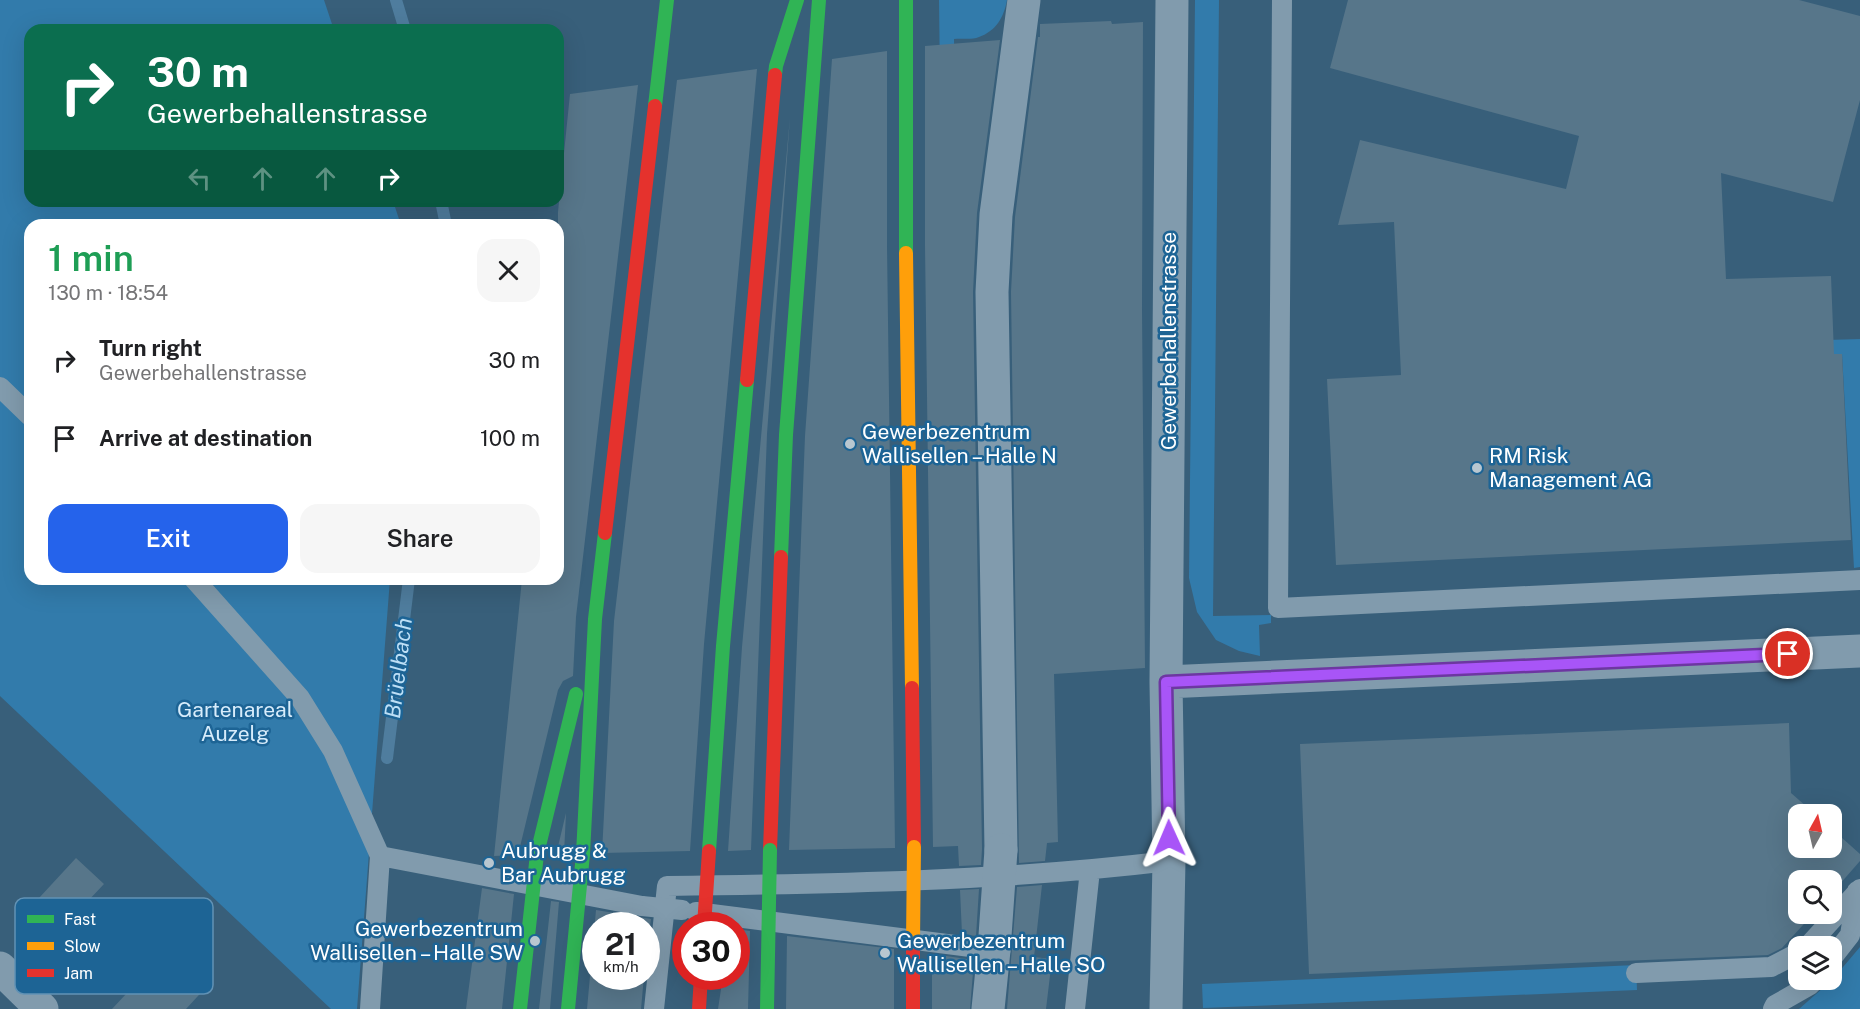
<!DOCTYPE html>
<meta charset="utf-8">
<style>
:root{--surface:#fff;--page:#f6f6f6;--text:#202124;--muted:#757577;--accent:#2563eb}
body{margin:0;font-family:"Public Sans",sans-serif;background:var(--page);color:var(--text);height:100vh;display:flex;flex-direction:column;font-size:22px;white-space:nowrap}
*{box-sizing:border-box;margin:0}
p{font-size:20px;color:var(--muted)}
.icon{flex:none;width:33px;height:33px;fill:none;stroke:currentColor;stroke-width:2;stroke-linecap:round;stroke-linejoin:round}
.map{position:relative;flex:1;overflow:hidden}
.details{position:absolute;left:24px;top:219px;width:540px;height:366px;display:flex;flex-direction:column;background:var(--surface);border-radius:18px;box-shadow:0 6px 24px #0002}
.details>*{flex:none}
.hud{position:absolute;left:24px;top:24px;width:540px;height:183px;border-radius:18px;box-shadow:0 6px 24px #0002;background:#0b6e4f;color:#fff;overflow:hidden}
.needle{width:39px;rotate:8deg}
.fabs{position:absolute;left:1788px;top:804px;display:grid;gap:12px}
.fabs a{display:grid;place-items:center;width:54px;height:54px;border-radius:12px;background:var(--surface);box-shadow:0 6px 24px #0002;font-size:30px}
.speed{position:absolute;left:582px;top:912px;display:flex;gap:12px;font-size:30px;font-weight:700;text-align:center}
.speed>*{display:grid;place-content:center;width:78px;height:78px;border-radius:50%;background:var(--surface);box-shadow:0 6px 24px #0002;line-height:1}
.speed small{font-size:15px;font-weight:400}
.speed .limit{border:9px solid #d22;background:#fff;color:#111}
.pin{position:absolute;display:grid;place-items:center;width:51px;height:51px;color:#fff;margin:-26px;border:3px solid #fff;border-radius:50%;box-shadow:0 2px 6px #0007}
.me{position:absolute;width:66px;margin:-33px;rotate:359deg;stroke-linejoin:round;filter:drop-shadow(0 0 4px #0008)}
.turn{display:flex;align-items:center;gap:21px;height:126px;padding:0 24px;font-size:27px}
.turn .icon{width:78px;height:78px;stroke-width:2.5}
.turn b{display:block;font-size:42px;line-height:51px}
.lanes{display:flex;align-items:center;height:57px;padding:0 24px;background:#0003;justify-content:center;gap:30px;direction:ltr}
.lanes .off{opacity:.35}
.round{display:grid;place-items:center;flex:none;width:63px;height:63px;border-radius:18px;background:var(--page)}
.overview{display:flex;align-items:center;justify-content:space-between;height:102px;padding:0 24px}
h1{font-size:36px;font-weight:600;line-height:45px;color:#1e9e55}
.button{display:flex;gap:12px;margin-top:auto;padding:12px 24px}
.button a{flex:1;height:69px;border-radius:18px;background:var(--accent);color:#fff;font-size:24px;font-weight:600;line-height:69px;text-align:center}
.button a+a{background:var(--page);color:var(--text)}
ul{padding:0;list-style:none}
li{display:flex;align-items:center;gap:18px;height:78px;padding:0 24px}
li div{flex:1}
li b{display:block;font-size:22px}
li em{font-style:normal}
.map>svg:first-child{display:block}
.green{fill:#327bab}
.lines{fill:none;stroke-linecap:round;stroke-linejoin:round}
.stream{stroke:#4f7d9e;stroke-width:12}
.building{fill:#57768a}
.lane{stroke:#819bad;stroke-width:20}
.street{stroke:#819bad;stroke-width:33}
.fast{stroke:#30b455;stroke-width:14}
.slow{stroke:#ff9f0a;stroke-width:14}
.jam{stroke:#e5322d;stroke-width:14}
.lane-bridge{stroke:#819bad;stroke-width:20}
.street-bridge{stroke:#819bad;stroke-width:33}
.fast-bridge{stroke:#30b455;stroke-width:14}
.slow-bridge{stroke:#ff9f0a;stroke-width:14}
.jam-bridge{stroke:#e5322d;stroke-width:14}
.route-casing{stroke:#6d37a1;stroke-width:15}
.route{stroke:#a855f7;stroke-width:10}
.poi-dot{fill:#b9c7d0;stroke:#1d6495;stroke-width:2}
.labels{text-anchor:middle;stroke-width:5;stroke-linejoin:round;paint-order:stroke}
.street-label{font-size:21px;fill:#fff;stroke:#1d6495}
.poi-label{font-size:21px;fill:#fff;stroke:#1d6495;text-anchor:start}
.park-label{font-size:21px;fill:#d7ecfb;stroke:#1d6495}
.water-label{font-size:22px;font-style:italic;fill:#bddff6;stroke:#1d6495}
.key{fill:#1d6495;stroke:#6192b5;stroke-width:1.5}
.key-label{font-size:16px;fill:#fff}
</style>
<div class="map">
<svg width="1860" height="1009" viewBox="0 0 1860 1009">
<rect width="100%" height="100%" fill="#385f7a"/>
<!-- green -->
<path class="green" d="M 0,0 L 324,0 L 334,30 L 30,30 L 30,201 L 393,201 L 401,225 L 30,225 L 30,579 L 390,579 L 357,1009 L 331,1009 L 0,696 Z
M 939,0 L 1007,0 C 1004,17 996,31 979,37 C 972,40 962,38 954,39 L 958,274 L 941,163 Z
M 1195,0 L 1219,0 L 1213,616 L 1271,615 L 1271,623 L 1259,625 L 1260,656 L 1239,651 L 1216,640 L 1197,612 L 1189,578 Z
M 1860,339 L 1860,567 L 1854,568 L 1842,354 L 1827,355 L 1827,340 Z
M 1860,947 L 1860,1009 L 1799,1009 L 1832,980 Z
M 1636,965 L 1637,990 L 1203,1008 L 1202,984 Z"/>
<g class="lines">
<!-- stream -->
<path class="stream" d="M 396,0 L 405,30
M 441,201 L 446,225
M 387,758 L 409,579"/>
</g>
<!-- building -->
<path class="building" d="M 1348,0 L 1799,0 L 1860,16 L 1860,100 L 1833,202 L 1721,173 L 1726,279 L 1831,276 L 1834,354 L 1842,354 L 1851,540 L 1336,565 L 1327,379 L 1401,375 L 1394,222 L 1338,225 L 1360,140 L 1566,189 L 1579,136 L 1330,68 Z
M 1111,21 L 1112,24 L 1143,22 L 1142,309 L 1145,668 L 1054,674 L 1058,842 L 1047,843 L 1045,861 L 1019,863 L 1011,292 L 1015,217 L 1038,37 L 1040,37 L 1040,24 Z
M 1000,40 L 977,213 L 973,292 L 982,849 L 981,865 L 959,866 L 958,846 L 933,847 L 925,246 L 925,46 Z
M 887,51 L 887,246 L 895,848 L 789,850 L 805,436 L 832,59 Z
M 757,69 L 704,644 L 690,851 L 602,853 L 614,621 L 677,80 Z
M 638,85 L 576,617 L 573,676 L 563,681 L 558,690 L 518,855 L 494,856 L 522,579 L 558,579 L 558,212 L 570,94 Z
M 790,117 L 767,434 L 751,850 L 728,851 L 742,647 Z
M 1789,723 L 1791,793 L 1815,814 L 1798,814 L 1798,848 L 1832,848 L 1832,829 L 1860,854 L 1860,861 L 1832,893 L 1832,880 L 1798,880 L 1798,914 L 1813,914 L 1782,948 L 1768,955 L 1309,974 L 1300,744 Z
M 566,813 L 564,854 L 556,855 Z
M 76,858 L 104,884 L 54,937 L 27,911 Z
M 1042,885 L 1034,957 L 1052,959 L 1046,1009 L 1007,1009 L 1017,887 Z
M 482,888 L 514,894 L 502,1009 L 466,1009 Z
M 979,889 L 976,936 L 962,934 L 960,890 Z
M 551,901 L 559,902 L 550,1009 L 539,1009 Z
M 596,910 L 651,919 L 646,957 L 646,926 L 596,926 L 596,976 L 644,976 L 641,1009 L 587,1009 Z
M 736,929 L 750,931 L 748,1009 L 718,1009 L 723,976 L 736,976 Z
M 787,936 L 894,949 L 894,1009 L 786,1009 Z
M 170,947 L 209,984 L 186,1009 L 112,1009 Z
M 932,954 L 974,960 L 970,1009 L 932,1009 Z"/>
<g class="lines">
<!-- lane -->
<path class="lane" d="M 1282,0 L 1278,608 L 1860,580
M 0,387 L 30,416
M 194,579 L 300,698 L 333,751 L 380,856 L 370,1009
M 380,856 L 642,906
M 696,912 L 994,950
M 1808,946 L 1860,889
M 1832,958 L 1850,935 L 1857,891
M 1636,973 L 1771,967 L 1798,953
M 654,1009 L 667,886 C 835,884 1003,881 1169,861
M 1075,1009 L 1090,870
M 1773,1009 L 1775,1005 L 1810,985 L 1815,980"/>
<!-- street -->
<path class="street" d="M 1166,682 L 1860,651
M 1001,850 L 992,292 L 996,215 L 1024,0
M 0,968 L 42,1009
M 988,1009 L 994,950
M 1166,1009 L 1169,861 L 1166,682 L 1172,0"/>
<!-- fast -->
<path class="fast" d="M 906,0 L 906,253
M 775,75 L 776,66 L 797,0
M 655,106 L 667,0
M 781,557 L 786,435 L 819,0
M 709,851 L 723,646 L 747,380
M 537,854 L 576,694
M 583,854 L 595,619 L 605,533"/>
<!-- slow -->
<path class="slow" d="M 906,253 L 912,688"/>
<!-- jam -->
<path class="jam" d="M 747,380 L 775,75
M 605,533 L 655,106
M 912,688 L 914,847
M 770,850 L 781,557
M 913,942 L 913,1009
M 699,1009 L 701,976"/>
<!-- lane-bridge -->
<path class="lane-bridge" d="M 642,906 L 682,910"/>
<!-- street-bridge -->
<path class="street-bridge" d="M 994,950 L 1001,850"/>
<!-- fast-bridge -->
<path class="fast-bridge" d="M 520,1009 L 537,854
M 568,1009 L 583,854
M 767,1009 L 770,850"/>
<!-- slow-bridge -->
<path class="slow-bridge" d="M 913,942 L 914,847"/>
<!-- jam-bridge -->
<path class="jam-bridge" d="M 704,926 L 709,851"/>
</g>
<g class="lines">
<!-- route casing -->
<g class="route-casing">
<path id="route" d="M 1169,838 L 1166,682 L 1788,654"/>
</g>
<!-- route -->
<use href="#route" class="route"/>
</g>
<!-- markers -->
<g class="poi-dot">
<circle cx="850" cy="444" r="6"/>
<circle cx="1477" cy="468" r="6"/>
<circle cx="489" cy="863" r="6"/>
<circle cx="535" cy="941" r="6"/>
<circle cx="885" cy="953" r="6"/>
</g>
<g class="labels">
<!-- street labels -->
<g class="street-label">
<text transform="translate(1169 341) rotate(-90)" y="7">Gewerbehallenstrasse</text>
</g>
<!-- poi labels -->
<g class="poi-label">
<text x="862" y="439">Gewerbezentrum<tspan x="862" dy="24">Wallisellen – Halle N</tspan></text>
<text x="1489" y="463">RM Risk<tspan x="1489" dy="24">Management AG</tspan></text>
<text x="501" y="858">Aubrugg &amp;<tspan x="501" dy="24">Bar Aubrugg</tspan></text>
<text x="523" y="936" text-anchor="end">Gewerbezentrum<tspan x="523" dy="24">Wallisellen – Halle SW</tspan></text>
<text x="897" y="948">Gewerbezentrum<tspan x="897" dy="24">Wallisellen – Halle SO</tspan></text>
</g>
<!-- park labels -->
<g class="park-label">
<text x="235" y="717">Gartenareal<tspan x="235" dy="24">Auzelg</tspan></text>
</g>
<!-- water labels -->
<g class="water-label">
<text transform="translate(398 668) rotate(-83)" y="8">Brüelbach</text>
</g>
</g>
<!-- legend -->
<rect x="15" y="898" width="198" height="96" rx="9" class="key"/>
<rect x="27" y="915" width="27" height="8" fill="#30b455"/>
<rect x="27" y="942" width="27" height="8" fill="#ff9f0a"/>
<rect x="27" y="969" width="27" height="8" fill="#e5322d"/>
<g class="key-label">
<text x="64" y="925">Fast</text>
<text x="64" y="952">Slow</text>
<text x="64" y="979">Jam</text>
</g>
</svg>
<div class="fabs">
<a><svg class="needle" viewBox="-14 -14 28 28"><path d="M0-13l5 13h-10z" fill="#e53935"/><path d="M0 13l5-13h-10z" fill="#757577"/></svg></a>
<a><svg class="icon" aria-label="search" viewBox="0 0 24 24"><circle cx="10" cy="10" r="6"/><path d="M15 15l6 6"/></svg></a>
<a><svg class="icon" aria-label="layers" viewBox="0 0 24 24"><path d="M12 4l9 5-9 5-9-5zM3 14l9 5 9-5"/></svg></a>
</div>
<div class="speed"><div>21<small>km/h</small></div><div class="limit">30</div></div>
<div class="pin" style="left:1788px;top:654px;background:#d93025"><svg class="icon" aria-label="arrive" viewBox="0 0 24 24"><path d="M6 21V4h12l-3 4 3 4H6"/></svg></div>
<svg class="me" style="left:1169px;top:838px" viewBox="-20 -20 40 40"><path d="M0-17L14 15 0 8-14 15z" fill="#a855f7" stroke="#fff" stroke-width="4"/></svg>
<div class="hud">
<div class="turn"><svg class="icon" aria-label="right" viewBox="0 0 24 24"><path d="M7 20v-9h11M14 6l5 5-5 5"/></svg><div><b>30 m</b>Gewerbehallenstrasse</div></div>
<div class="lanes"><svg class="icon off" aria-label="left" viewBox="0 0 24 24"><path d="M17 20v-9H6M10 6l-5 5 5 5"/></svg><svg class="icon off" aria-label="ahead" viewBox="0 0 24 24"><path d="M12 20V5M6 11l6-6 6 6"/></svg><svg class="icon off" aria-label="ahead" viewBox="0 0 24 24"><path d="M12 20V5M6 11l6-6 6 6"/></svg><svg class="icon" aria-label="right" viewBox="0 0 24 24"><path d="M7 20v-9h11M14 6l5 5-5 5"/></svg></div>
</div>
<section class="details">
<div class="overview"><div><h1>1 min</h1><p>130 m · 18:54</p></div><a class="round"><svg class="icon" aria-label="close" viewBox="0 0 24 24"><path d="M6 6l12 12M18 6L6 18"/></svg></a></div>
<ul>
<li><svg class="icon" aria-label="right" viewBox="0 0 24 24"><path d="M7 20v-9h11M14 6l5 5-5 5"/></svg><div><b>Turn right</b><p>Gewerbehallenstrasse</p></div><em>30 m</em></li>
<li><svg class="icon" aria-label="arrive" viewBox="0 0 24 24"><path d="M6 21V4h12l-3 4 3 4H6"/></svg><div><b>Arrive at destination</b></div><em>100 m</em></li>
</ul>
<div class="button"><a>Exit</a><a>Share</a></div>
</section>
</div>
